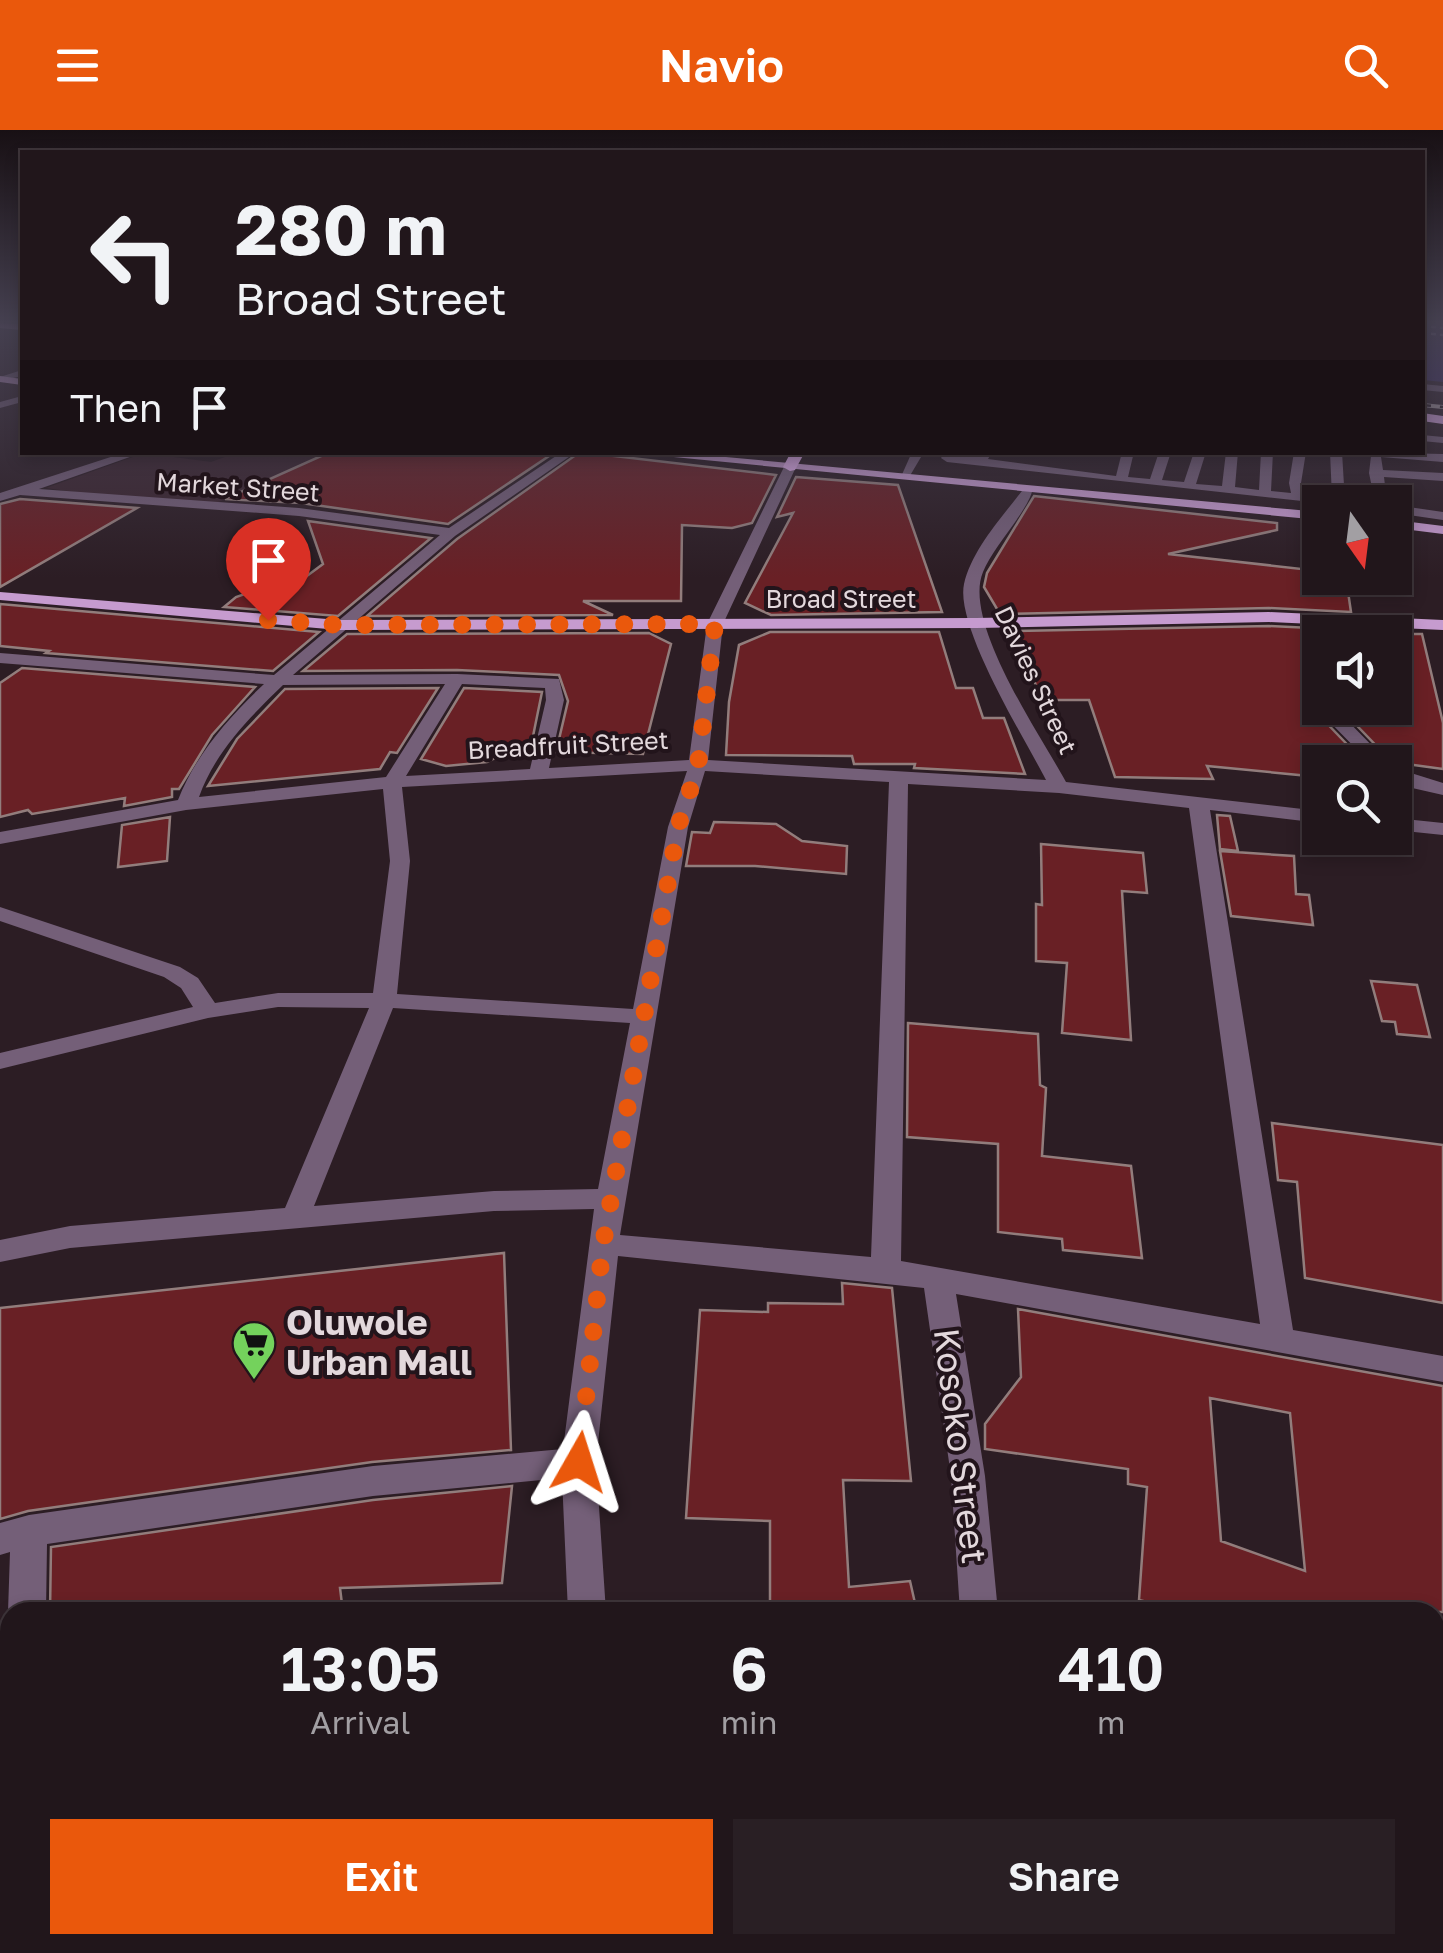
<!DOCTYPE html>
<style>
:root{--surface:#21161b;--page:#291f24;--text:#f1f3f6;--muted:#a29fa3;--line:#3e353a;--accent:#ea580c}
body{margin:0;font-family:"Golos Text",sans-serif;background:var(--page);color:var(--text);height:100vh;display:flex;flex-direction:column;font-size:38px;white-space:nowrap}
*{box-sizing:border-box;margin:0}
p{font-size:32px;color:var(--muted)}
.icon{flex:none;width:55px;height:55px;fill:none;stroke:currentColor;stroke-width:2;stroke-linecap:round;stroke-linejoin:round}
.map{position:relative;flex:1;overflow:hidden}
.drawer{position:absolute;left:0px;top:1472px;width:1445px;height:352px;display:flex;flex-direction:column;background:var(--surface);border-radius:30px 30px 0 0;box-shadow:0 5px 15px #0003,0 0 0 2px var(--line)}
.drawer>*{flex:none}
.banner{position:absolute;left:20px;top:20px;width:1405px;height:305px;border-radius:0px;box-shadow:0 5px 15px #0003,0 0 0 2px var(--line);background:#21161b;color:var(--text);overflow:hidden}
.needle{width:65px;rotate:166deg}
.tools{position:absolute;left:1302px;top:355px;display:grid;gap:20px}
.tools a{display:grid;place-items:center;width:110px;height:110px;border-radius:0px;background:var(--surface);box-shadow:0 5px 15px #0003,0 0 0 2px var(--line);font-size:50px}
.pin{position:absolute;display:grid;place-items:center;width:85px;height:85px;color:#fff;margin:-102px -42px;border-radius:50% 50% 50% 0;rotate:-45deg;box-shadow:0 0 10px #0007}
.pin .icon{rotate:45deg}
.me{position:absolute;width:110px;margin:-55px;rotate:6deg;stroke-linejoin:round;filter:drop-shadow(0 0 8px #0008)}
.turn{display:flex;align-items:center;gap:35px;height:210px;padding:0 50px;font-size:45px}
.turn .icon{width:130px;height:130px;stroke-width:2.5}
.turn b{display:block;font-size:70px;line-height:85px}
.then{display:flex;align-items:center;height:95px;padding:0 50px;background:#0003;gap:20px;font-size:38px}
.eta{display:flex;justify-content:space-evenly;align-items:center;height:170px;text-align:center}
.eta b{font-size:60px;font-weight:600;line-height:70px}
.cta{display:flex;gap:20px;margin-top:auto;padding:20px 50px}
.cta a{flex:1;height:115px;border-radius:0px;background:var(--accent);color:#fff;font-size:40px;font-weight:600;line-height:115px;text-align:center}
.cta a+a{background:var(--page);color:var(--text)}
header{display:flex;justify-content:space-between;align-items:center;height:130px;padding:0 50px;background:var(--accent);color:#fff;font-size:45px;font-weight:600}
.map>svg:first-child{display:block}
.built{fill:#3a242e}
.water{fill:#3b2c6a}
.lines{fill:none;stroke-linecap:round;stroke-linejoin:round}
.ferry{stroke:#c5bdf6;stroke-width:2.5;stroke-dasharray:5 4;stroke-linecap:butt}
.building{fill:#692025;stroke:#927d7c;stroke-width:2.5;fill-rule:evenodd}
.minor{fill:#745f78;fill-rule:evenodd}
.major{fill:#c69bcf;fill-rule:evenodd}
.highway{fill:#e7b2f2;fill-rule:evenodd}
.rail-casing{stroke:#b6aaae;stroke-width:4}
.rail{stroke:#22141b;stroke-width:2.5;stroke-dasharray:9;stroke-linecap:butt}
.route{stroke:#ea580c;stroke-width:18;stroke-dasharray:0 32.4}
.labels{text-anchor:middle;stroke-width:8;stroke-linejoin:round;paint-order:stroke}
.far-street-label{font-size:25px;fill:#e3d8dc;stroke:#22141b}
.near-poi-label{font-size:35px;font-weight:bold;fill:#e3d8dc;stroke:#22141b;text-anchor:start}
.near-street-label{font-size:35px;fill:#e3d8dc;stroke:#22141b}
</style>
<header><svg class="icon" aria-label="menu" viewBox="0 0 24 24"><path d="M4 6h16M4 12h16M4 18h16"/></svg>Navio<svg class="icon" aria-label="search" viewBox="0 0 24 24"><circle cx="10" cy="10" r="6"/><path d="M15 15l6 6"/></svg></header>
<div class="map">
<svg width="1443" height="1823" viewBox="0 0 1443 1823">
<rect width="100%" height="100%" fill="#2c1d24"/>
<!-- built -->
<path class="built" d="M 144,323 L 211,332 L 236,323 L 330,323 L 214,374 L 131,370 L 46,358 Z"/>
<!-- water -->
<path class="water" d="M 1423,193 L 1443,193 L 1443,252 L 1423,250 Z"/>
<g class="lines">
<!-- ferry -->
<path class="ferry" d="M 1422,196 L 1443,198
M 1422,203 L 1443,205"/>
</g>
<!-- building -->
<path class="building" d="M 330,322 L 555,322 L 448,394 L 301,373 L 225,369 Z
M 580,322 L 776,345 L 752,393 L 732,398 L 682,395 L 681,471 L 583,471 L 613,485 L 367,486 L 457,409 Z
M 796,347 L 898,355 L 942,482 L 771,485 L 745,473 L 793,383 L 777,387 Z
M 1034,366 L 1277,393 L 1277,400 L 1168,424 L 1320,441 L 1320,448 L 1346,448 L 1351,482 L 1269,478 L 1000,484 L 984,457 L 987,443 Z
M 20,369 L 137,378 L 0,457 L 0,374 Z
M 308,391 L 431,408 L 338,486 L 224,477 L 236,467 L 271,455 L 292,457 L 323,434 Z
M 0,474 L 319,502 L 273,541 L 46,523 L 49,521 L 0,516 Z
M 1269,496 L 1354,500 L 1320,502 L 1320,574 L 1316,582 L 1364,632 L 1320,632 L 1320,647 L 1207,636 L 1213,649 L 1115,647 L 1089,570 L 1041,570 L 1028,533 L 1010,501 Z
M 770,502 L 939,502 L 956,558 L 973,558 L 983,588 L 1004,588 L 1025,644 L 914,638 L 915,634 L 854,634 L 852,626 L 726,625 L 729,572 L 739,515 Z
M 649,503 L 671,514 L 643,624 L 556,622 L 568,571 L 559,545 L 457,540 L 303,541 L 347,504 Z
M 1395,504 L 1422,504 L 1443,593 L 1443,639 L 1392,632 L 1340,578 L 1395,578 Z
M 22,538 L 255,557 L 212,605 L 179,659 L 172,659 L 172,667 L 124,676 L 125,668 L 32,684 L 28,680 L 0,687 L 0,553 Z
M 438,558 L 397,623 L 390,622 L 380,639 L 208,656 L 237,609 L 285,559 Z
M 464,558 L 542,562 L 530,621 L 511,620 L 487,632 L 446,636 L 421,629 Z
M 1217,685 L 1230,686 L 1238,721 L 1220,719 Z
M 170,687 L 167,731 L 118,737 L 122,695 Z
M 714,692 L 776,694 L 802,711 L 847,716 L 846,744 L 755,736 L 686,736 L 692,702 L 710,703 Z
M 1041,714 L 1143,723 L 1147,763 L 1122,761 L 1131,910 L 1062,903 L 1067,833 L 1036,831 L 1036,774 L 1042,775 Z
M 1220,721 L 1294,726 L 1296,764 L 1309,765 L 1313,795 L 1231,786 Z
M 1371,851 L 1417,855 L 1430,907 L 1397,904 L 1395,892 L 1382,891 Z
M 908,893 L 1038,904 L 1040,955 L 1046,958 L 1042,1026 L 1131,1036 L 1142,1128 L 1063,1120 L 1062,1109 L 998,1102 L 998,1014 L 907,1007 Z
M 1272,993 L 1443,1015 L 1443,1173 L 1305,1148 L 1297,1052 L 1278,1050 Z
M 504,1123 L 511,1320 L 372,1332 L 28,1381 L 0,1389 L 0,1178 Z
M 842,1153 L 892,1158 L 911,1351 L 843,1350 L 849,1457 L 910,1451 L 917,1482 L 770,1482 L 770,1391 L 686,1388 L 700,1180 L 768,1182 L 768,1173 L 843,1174 Z
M 1018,1179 L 1443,1256 L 1443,1482 L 1188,1482 L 1139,1470 L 1147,1357 L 1128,1354 L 1128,1339 L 985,1319 L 985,1294 L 1021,1247 ZM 1210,1268 L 1290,1283 L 1305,1441 L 1221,1411 Z
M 512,1356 L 502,1453 L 340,1458 L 343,1482 L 50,1482 L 51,1417 L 373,1370 Z"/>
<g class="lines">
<!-- minor -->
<path class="minor" d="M 22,240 L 22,246 L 0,251 L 0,247 Z
M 1422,254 L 1443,256 L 1443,262 L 1422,260 Z
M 22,266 L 22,272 L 0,278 L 0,272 Z
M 1422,305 L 1443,307 L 1443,313 L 1422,311 Z
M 126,322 L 144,322 L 39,359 L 299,378 L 449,398 L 562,322 L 576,322 L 455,406 L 293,545 L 457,544 L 559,549 L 564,570 L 549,638 L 689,630 L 707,494 L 784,337 L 790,333 L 796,337 L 723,494 L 708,630 L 1046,650 C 1025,609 955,497 964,454 C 972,419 1003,386 1025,357 L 1033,357 C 1031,378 993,416 983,442 C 962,492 1041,606 1066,652 L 1320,681 L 1320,693 L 1210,680 L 1293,1200 L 1443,1226 L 1443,1252 L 956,1164 L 985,1346 L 998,1482 L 960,1482 L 951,1346 L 924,1158 L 618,1126 L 596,1332 L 606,1482 L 568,1482 L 562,1348 L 373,1366 L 47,1414 L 46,1482 L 10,1482 L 10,1486 L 8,1482 L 10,1422 L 0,1425 L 0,1393 L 29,1385 L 373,1336 L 563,1319 L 594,1079 L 494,1081 L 70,1118 L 0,1132 L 0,1110 L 70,1096 L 285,1078 L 369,878 L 278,877 L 208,888 L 0,939 L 0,923 L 193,877 L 181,858 L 164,847 L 0,791 L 0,777 L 180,837 L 198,848 L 215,873 L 278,863 L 373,863 L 390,731 L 383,659 L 186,680 L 0,714 L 0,702 L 178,670 C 196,624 229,587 264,554 L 0,533 L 0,523 L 274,545 L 440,405 L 299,386 L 20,365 L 0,371 L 0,363 ZM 445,554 L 386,647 L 199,667 C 215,622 249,588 283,555 ZM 462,554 L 545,558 L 546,570 L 530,639 L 406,646 ZM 687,641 L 668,697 L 633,879 L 397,864 L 410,731 L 402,657 ZM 705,641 L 889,652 L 871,1127 L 620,1105 L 688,697 ZM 908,654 L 1059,663 L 1189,678 L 1260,1194 L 901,1131 ZM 393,878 L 630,893 L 598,1059 L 494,1061 L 314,1076 Z
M 912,322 L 924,322 L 908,349 L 900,349 Z
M 945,322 L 976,327 L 980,322 L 992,322 L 988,329 L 1116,346 L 1122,322 L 1134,322 L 1128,347 L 1150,349 L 1159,322 L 1171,322 L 1162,350 L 1184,352 L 1194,322 L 1206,322 L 1196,354 L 1222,356 L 1226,322 L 1238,322 L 1235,357 L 1259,360 L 1261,322 L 1273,322 L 1271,361 L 1291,363 L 1289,353 L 1294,322 L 1306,322 L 1301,353 L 1304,364 L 1332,367 L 1330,322 L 1342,322 L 1345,372 L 1320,373 L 947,332 L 941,328 Z
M 1353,322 L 1443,324 L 1443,332 L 1381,327 L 1383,340 L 1443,343 L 1443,351 L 1384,347 L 1387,372 L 1375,372 L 1369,343 L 1371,326 Z
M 1395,375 L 1443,382 L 1443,390 L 1395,383 Z
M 1320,574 L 1320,578 L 1335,578 L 1388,632 L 1369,632 L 1320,582 Z
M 1395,638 L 1443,653 L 1443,665 L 1399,655 L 1395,652 Z
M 1395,688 L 1443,693 L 1443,705 L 1395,700 Z
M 10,1796 L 10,1815 L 42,1815 L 42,1823 L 0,1823 L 0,1806 Z
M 567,1815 L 613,1815 L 614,1823 L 568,1823 Z
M 995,1815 L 1041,1815 L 1043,1823 L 997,1823 Z"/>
<!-- major -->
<path class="major" d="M 0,246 L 22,249 L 22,255 L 0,252 Z
M 622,322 L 671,322 L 1320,382 L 1320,390 Z
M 1395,390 L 1443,396 L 1443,404 L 1395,398 Z
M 0,462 L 339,490 L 976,488 L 1269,482 L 1443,490 L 1443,500 L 1269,492 L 976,498 L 339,500 L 0,470 Z"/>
<!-- highway -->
<path class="highway" d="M 0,193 L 22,194 L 22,200 L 0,198 Z
M 1422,283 L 1443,286 L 1443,294 L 1422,291 Z
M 791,322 L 805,322 L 795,340 L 790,341 L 783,337 Z"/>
<!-- rail casing -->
<g class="rail-casing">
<path id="rail" d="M 1422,275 L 1443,277"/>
</g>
<!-- rail -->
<use href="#rail" class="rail"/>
</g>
<!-- sky -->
<linearGradient id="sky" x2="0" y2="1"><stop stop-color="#181014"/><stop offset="0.43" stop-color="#454050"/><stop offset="1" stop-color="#454050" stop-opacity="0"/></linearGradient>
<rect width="1443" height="448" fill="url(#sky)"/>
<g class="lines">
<!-- route -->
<path class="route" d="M 268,490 L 340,495 L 715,494 L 698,636 L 678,697 L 603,1114 L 579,1332"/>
</g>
<!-- icons -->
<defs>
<g id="supermarket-pin" transform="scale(2.25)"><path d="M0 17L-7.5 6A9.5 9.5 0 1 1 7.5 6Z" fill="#74d25c" stroke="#22141b"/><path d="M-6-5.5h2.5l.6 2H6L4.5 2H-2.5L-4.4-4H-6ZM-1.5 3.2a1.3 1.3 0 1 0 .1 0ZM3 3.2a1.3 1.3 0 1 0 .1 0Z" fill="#111"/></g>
</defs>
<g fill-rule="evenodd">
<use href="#supermarket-pin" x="254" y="1213"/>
</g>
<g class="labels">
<!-- far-street labels -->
<g class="far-street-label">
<text transform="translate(238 357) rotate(4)" y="9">Market Street</text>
<text x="841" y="478">Broad Street</text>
<text transform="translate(1036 550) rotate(65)" y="9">Davies Street</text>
<text transform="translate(568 615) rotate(-3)" y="9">Breadfruit Street</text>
</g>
<!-- near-poi labels -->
<g class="near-poi-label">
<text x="286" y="1205">Oluwole<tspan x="286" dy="40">Urban Mall</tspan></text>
</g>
<!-- near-street labels -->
<g class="near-street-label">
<text transform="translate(960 1316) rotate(83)" y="12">Kosoko Street</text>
</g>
</g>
</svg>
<div class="tools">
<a><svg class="needle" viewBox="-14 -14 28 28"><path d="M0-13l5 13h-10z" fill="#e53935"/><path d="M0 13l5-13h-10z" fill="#a29fa3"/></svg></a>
<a><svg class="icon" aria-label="sound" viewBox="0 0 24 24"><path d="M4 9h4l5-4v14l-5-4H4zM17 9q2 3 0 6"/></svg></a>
<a><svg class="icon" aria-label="search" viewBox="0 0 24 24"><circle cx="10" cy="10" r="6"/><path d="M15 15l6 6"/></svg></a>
</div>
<div class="pin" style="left:268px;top:490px;background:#d93025"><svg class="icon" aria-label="arrive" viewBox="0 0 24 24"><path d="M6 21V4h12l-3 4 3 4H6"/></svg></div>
<svg class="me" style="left:579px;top:1332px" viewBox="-20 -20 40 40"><path d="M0-17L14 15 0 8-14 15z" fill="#ea580c" stroke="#fff" stroke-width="4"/></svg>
<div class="banner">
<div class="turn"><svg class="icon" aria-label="left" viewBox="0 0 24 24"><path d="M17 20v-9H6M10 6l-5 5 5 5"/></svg><div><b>280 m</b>Broad Street</div></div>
<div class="then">Then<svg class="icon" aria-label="arrive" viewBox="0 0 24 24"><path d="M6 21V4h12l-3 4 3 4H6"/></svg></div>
</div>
<section class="drawer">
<div class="eta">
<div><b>13:05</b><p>Arrival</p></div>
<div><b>6</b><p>min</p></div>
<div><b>410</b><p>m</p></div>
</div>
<div class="cta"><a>Exit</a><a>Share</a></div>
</section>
</div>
